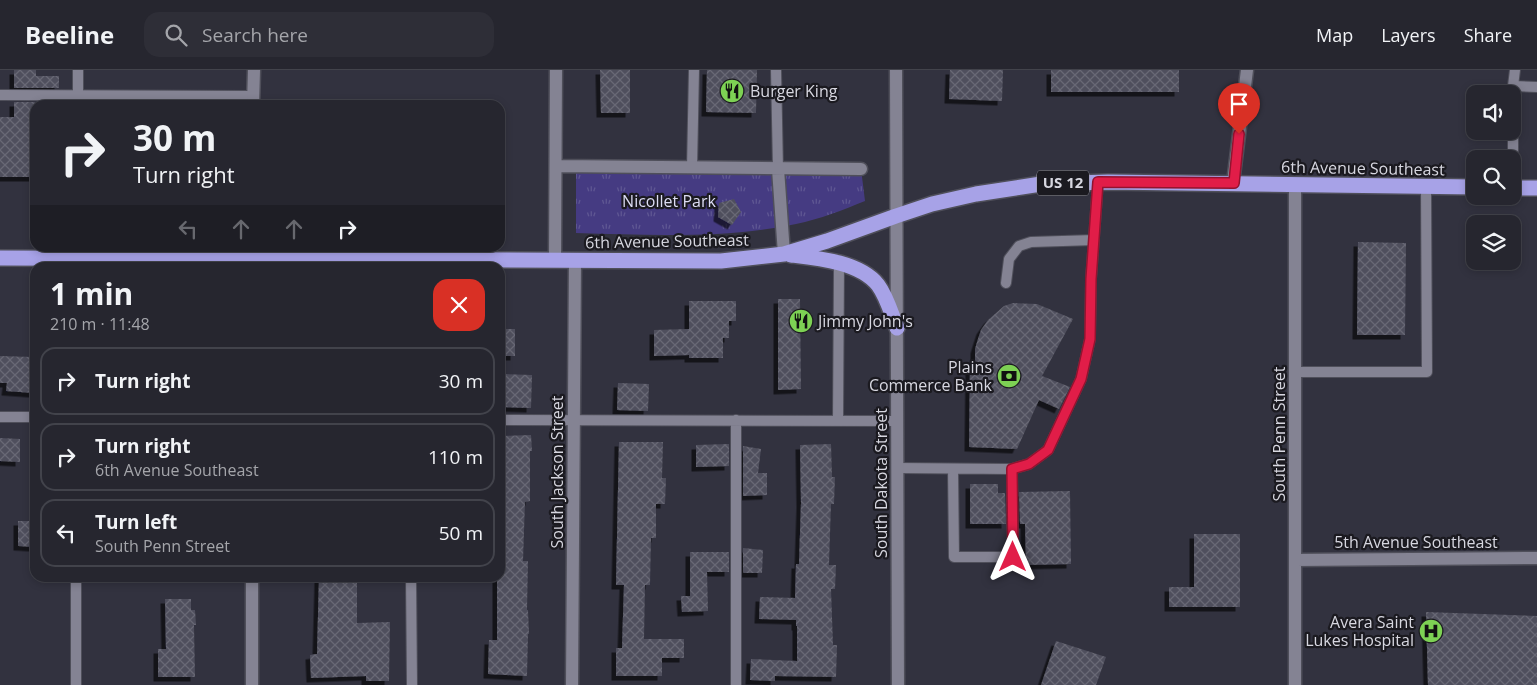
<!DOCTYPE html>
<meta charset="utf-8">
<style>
:root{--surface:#26262f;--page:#2e2e37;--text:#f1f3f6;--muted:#a4a5aa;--line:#42434b}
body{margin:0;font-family:"Open Sans",sans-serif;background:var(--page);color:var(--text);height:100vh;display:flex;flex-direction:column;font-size:19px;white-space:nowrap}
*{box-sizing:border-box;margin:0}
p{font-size:16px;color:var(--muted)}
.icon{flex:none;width:28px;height:28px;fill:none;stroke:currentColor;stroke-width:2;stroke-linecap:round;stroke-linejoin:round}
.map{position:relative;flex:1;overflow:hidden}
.sheet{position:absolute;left:30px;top:192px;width:475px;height:320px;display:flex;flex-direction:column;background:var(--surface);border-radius:15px;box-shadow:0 2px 8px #0003,0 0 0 1px var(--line)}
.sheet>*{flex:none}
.top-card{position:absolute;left:30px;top:30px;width:475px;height:152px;border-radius:15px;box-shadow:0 2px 8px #0003,0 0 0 1px var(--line);background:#26262f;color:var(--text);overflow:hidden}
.fabs{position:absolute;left:1466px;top:15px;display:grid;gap:10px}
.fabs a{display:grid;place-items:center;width:55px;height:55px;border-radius:10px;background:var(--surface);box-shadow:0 2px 8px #0003,0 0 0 1px var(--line);font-size:25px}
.pin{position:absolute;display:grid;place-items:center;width:42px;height:42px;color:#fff;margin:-51px -21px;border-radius:50% 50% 50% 0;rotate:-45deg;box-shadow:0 0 5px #0007}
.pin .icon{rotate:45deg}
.me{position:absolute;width:55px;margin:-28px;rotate:0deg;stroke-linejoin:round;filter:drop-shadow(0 0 4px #0008)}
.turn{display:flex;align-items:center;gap:18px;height:105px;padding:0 20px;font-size:22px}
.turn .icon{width:65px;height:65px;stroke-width:2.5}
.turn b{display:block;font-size:35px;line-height:42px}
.lanes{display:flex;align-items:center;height:48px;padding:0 20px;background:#0003;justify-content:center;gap:25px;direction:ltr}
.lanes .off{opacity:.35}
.round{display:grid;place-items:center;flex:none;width:52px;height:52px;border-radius:15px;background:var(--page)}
.overview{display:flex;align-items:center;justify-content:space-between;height:85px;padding:0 20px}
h1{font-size:30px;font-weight:700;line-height:38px}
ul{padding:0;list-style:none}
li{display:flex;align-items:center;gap:15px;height:68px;margin:0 10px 8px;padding:0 10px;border:2px solid var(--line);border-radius:15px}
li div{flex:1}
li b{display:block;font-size:19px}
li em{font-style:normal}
header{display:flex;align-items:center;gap:30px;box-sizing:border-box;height:70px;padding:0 25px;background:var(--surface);border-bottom:1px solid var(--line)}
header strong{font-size:24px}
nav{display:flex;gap:28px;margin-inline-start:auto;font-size:18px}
.search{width:350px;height:45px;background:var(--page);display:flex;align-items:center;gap:12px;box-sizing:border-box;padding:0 18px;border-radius:15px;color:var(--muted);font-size:19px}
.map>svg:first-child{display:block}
.park{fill:url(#park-tufts)}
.building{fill:url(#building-cross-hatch);filter:url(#shadow)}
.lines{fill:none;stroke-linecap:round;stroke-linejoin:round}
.lane-casing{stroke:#4f4f5a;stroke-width:12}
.street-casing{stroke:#4f4f5a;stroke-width:15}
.secondary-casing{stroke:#4f4f5a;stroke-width:15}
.highway-casing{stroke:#4f4f5a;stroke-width:18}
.lane{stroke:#848393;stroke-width:10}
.street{stroke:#848393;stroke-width:12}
.secondary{stroke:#848393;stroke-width:12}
.highway{stroke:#a7a2e7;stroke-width:15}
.route-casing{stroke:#92132f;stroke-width:12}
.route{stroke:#e11d48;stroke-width:9}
.labels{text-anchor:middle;stroke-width:4.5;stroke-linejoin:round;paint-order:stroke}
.shield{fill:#1b1a20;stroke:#9f9ea6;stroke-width:1}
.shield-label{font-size:15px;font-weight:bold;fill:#d7d7e0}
.poi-label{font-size:16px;fill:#d7d7e0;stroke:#1b1a20;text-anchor:start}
.street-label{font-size:16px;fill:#d7d7e0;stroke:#1b1a20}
.park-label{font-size:16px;fill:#ddddf4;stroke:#1b1a20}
</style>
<header>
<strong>Beeline</strong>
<div class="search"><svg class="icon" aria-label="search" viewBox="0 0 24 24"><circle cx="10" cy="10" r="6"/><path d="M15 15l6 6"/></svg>Search here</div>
<nav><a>Map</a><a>Layers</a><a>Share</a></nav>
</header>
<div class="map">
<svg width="1537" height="615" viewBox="0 0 1537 615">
<defs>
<pattern id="park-tufts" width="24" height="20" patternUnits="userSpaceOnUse" patternTransform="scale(1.25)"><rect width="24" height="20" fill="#453b82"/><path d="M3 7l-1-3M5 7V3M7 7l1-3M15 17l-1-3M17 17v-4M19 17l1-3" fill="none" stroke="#5f5793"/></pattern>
<pattern id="building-cross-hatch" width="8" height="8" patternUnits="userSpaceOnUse" patternTransform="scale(1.25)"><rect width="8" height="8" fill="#4f4f5d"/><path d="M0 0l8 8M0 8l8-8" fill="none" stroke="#686874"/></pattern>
<filter id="shadow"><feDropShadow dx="-4.5" dy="4.5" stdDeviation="0" flood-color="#0009"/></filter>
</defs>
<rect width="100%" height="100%" fill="#32323f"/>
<!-- park -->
<path class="park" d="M 576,96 L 861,99 L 865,131 C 843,140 820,149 796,154 C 724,169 649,165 576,163 Z"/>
<!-- building -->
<path class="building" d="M 14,0 L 36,0 L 36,6 L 59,6 L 59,18 L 14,18 Z
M 600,0 L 630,0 L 630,43 L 601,43 Z
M 707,0 L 757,0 L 756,43 L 706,42 Z
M 950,0 L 1003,0 L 1002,31 L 949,29 Z
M 1051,0 L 1179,0 L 1179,22 L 1051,22 Z
M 14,32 L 35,32 L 35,107 L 0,107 L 0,47 L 14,47 Z
M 734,129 L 741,142 L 732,155 L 718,147 L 719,133 Z
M 1358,172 L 1406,173 L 1405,265 L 1357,265 Z
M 778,229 L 800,229 L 801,319 L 778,320 Z
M 689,231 L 736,231 L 736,251 L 729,251 L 729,268 L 723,268 L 723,288 L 689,288 L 689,285 L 654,286 L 654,260 L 689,259 Z
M 1013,233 L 1037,234 L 1073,249 L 1042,306 L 1070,317 L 1059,339 L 1039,330 L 1017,379 L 969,377 L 970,294 L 975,294 L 975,279 L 978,269 L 981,260 L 988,250 L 1004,236 Z
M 500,259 L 515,259 L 515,286 L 500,286 Z
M 0,286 L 33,287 L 34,323 L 6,321 L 7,313 L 0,313 Z
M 503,304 L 532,305 L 531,338 L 502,337 Z
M 618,313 L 649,314 L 648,341 L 617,340 Z
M 531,365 L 532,381 L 530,381 L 530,431 L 525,432 L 523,491 L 528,491 L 527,540 L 528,540 L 529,564 L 528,564 L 527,606 L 488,604 L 489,570 L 497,570 L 497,508 L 500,508 L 500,366 Z
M 0,368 L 20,369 L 20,392 L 0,391 Z
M 619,372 L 663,372 L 662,408 L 666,408 L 665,434 L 656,434 L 656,468 L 651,468 L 650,515 L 645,515 L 644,569 L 684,569 L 684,588 L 662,588 L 662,606 L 616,606 L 616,578 L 622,578 L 624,515 L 616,515 Z
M 729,374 L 729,396 L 696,397 L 696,375 Z
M 831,374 L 832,407 L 835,407 L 834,434 L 831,434 L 829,495 L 836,495 L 835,519 L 831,519 L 833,575 L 837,575 L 836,607 L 775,606 L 775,611 L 750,610 L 751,589 L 797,591 L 797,556 L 796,556 L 796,550 L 759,549 L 760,527 L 795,528 L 796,494 L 799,494 L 801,433 L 800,375 Z
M 743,376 L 761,379 L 758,403 L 767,403 L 767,425 L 743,426 Z
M 970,414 L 998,414 L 998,423 L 1005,423 L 1006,454 L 970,454 Z
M 1070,421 L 1071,494 L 1026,495 L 1025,454 L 1020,454 L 1019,422 Z
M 18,451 L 35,451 L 35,477 L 18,476 Z
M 1194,464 L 1240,464 L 1240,537 L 1169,537 L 1169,517 L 1194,517 Z
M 743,478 L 763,480 L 762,503 L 744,503 L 743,502 Z
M 690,482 L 729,482 L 729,502 L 707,502 L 708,541 L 682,542 L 681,526 L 690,526 Z
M 319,508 L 357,508 L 357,553 L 390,552 L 389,611 L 366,611 L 366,606 L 311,608 L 310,585 L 317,584 Z
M 165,529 L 191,529 L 191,540 L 195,540 L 196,555 L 194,555 L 195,607 L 158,607 L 158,579 L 166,579 Z
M 1426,542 L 1537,546 L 1537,615 L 1428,615 Z
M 1056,571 L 1106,587 L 1096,615 L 1041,615 Z"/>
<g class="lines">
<!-- lane casing -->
<g class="lane-casing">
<path id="lane" d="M 776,0 L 778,99
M 1513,16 L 1537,17
M 0,25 L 253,26
M 78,26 L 78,0
M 692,98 L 694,0
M 1513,118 L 1513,16 L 1515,0
M 1006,213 L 1009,189 L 1019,176 L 1031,172 L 1094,170
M 1295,302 L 1427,302 L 1426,116
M 0,347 L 35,347
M 500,350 L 897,351
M 736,350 L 736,615
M 838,351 L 839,194
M 897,398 L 1012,399 L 1029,394 L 1048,380 L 1081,309 L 1090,269 L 1091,209 L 1098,112
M 953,399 L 954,487 L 1013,487 L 1012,399
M 76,508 L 76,615
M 411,508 L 412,615"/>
</g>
<!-- street casing -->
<g class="street-casing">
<path id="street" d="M 253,35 L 254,0
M 556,96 L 861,99
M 778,99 L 784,184
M 1233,113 L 1247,0
M 1295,114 L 1295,615
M 555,190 L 556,0
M 252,198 L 252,178
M 1295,490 L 1537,488
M 252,508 L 252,615
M 572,615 L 575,190"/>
</g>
<!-- secondary casing -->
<g class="secondary-casing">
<path id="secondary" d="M 896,0 L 898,615"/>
</g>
<!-- highway casing -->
<g class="highway-casing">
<path id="highway" d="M 1512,118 L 1537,118
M 791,185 C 817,188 860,192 878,215 C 887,227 891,243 897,258
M 0,188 L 721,191 L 784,184 L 827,171 L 896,146 L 932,134 L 976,124 L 1041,114 L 1108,112 L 1475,117"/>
</g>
<!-- lane -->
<use href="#lane" class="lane"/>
<!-- street -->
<use href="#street" class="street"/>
<!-- secondary -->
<use href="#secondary" class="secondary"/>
<!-- highway -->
<use href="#highway" class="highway"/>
</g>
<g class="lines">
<!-- route casing -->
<g class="route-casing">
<path id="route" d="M 1013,487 L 1012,399 L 1029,394 L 1048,380 L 1081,309 L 1090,269 L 1091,209 L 1098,112 L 1234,113 L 1239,64"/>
</g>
<!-- route -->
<use href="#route" class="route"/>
</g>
<!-- icons -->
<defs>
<g id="restaurant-disc" transform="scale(1.25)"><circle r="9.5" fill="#7dd154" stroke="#1b1a20"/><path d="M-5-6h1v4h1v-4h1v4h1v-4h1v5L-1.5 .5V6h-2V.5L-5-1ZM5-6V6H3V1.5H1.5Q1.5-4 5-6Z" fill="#111"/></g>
<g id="bank-disc" transform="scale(1.25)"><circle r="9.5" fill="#7dd154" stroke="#1b1a20"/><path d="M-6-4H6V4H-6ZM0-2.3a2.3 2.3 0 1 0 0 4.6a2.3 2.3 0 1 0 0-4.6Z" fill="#111"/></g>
<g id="hospital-disc" transform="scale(1.25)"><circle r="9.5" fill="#7dd154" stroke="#1b1a20"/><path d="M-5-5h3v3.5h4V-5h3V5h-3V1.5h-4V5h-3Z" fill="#111"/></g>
</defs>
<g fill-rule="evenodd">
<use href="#restaurant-disc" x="732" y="21"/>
<use href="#restaurant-disc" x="801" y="251"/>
<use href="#bank-disc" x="1009" y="306"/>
<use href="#hospital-disc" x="1431" y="561"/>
</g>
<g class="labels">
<!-- shield labels -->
<rect class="shield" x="1037" y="100.5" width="52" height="25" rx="4"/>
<g class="shield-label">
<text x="1063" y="118">US 12</text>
</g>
<!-- poi labels -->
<g class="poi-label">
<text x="750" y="27">Burger King</text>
<text x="818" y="257">Jimmy John's</text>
<text x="992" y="303" text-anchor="end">Plains<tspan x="992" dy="18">Commerce Bank</tspan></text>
<text x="1414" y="558" text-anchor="end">Avera Saint<tspan x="1414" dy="18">Lukes Hospital</tspan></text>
</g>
<!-- street labels -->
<g class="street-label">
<text transform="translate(1363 98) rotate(1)" y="6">6th Avenue Southeast</text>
<text transform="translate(667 171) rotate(-1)" y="6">6th Avenue Southeast</text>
<text transform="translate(1279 364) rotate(-90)" y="6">South Penn Street</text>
<text transform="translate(557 402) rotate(-90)" y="6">South Jackson Street</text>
<text transform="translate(881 413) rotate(-90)" y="6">South Dakota Street</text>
<text x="1416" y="478">5th Avenue Southeast</text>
</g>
<!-- park labels -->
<g class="park-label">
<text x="669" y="137">Nicollet Park</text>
</g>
</g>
</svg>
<div class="fabs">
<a><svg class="icon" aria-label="sound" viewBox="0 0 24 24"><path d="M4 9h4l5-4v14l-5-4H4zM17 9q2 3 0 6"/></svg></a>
<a><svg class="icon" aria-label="search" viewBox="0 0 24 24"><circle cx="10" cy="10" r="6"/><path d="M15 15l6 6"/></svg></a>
<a><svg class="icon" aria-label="layers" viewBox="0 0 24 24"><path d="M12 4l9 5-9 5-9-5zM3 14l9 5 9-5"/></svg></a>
</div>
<div class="pin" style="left:1239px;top:64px;background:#d93025"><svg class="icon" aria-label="arrive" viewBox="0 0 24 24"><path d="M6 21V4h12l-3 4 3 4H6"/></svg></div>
<svg class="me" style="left:1013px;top:487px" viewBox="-20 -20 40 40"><path d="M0-17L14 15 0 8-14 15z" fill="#e11d48" stroke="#fff" stroke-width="4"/></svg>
<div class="top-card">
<div class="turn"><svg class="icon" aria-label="right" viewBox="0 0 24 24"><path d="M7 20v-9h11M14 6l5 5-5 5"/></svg><div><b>30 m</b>Turn right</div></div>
<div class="lanes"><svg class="icon off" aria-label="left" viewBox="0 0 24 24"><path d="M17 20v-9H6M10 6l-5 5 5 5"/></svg><svg class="icon off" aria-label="ahead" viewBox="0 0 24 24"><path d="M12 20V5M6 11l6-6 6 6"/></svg><svg class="icon off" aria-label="ahead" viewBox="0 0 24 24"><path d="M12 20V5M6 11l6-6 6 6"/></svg><svg class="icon" aria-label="right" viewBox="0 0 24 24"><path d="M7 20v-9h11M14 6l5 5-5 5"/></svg></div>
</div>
<section class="sheet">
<div class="overview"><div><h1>1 min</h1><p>210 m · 11:48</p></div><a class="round" style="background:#d93025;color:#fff"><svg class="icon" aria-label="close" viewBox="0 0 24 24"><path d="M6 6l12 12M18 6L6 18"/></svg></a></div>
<ul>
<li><svg class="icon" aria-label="right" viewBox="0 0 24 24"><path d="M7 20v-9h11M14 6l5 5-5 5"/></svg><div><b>Turn right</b></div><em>30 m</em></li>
<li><svg class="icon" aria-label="right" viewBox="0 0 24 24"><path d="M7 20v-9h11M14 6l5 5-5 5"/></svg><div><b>Turn right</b><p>6th Avenue Southeast</p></div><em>110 m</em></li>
<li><svg class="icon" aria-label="left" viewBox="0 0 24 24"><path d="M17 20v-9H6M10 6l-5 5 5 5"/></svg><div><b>Turn left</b><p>South Penn Street</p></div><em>50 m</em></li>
</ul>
</section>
</div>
